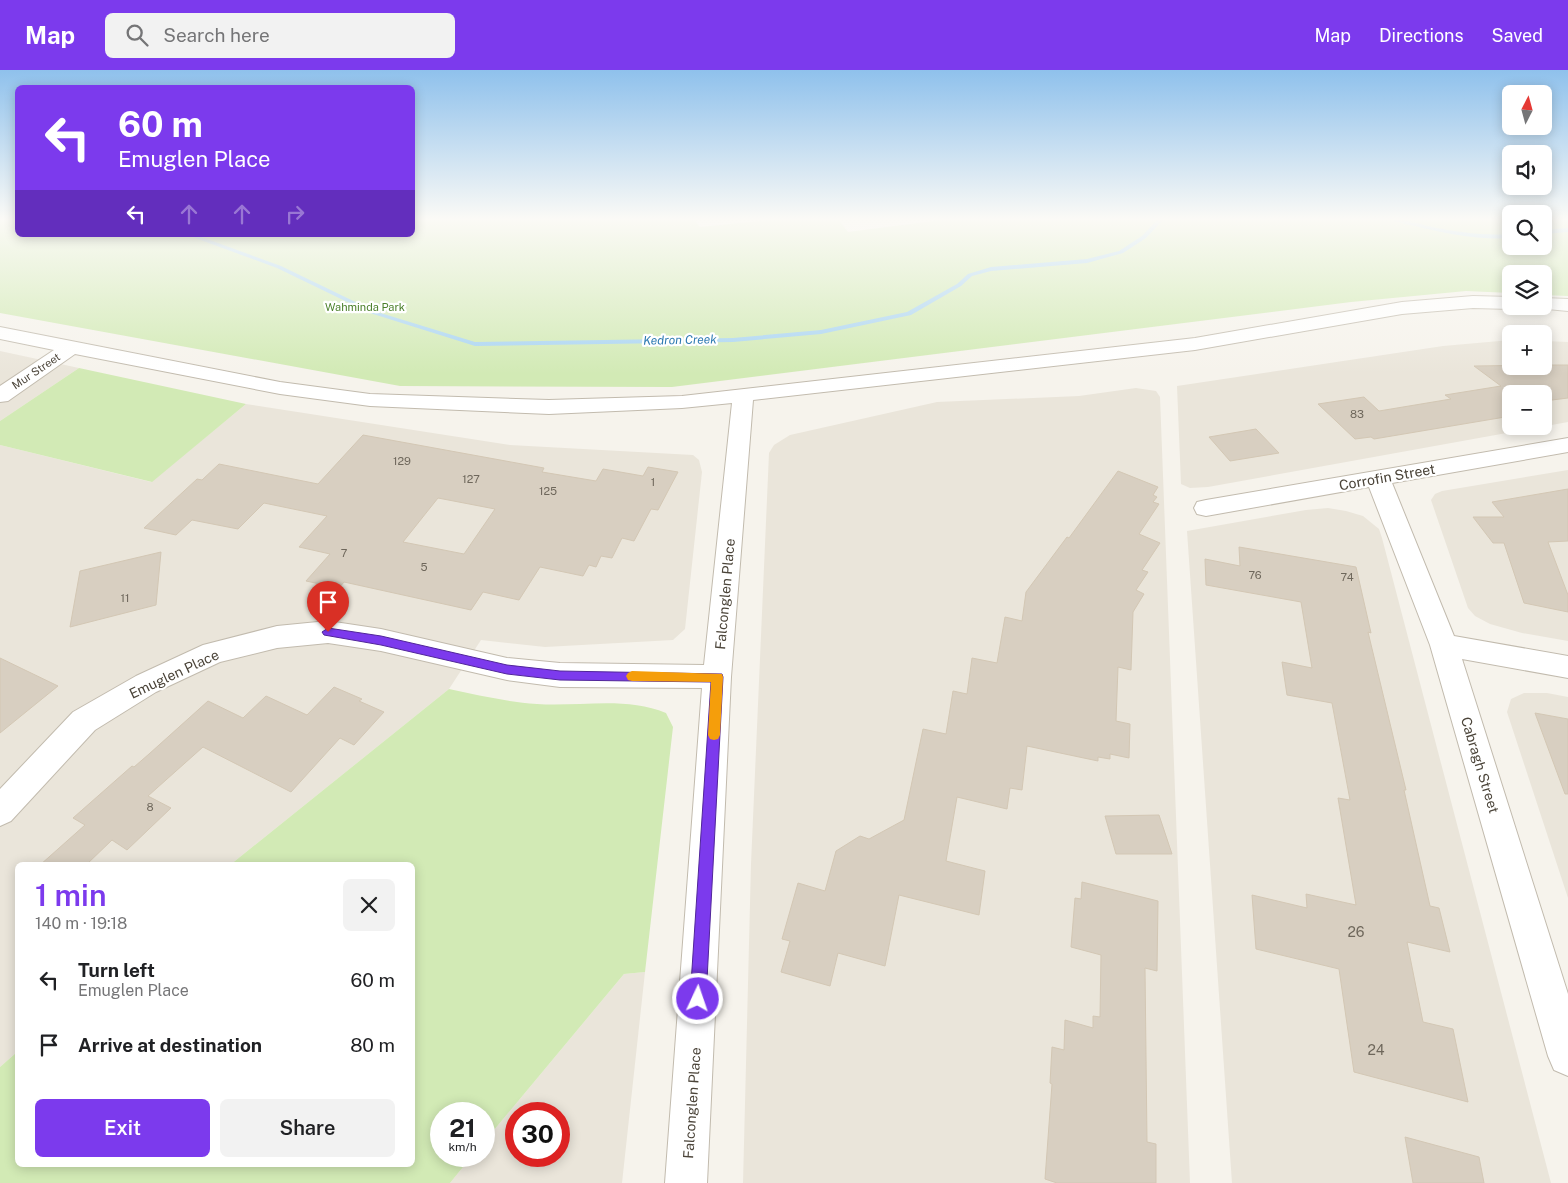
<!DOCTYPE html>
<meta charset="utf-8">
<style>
:root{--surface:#fff;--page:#f2f2f2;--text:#202124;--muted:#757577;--accent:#7c3aed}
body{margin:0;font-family:"Public Sans",sans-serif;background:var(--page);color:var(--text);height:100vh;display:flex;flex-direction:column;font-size:19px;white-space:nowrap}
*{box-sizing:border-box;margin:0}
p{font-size:16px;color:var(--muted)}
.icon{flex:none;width:28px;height:28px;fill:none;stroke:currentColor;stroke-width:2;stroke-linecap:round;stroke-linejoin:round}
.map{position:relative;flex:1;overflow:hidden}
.drawer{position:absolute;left:15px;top:792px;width:400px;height:305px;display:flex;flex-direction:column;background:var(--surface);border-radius:8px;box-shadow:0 2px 12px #0003}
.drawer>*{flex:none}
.guide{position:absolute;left:15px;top:15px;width:400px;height:152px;border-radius:8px;box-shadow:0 2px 12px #0003;background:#7c3aed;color:#fff;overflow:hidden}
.needle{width:32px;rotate:6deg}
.controls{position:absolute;left:1502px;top:15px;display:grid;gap:10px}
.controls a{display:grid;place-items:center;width:50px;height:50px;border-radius:8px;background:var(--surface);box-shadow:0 2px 12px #0003;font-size:25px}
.speed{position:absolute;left:430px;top:1032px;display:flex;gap:10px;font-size:25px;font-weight:700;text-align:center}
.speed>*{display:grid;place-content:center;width:65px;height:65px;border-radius:50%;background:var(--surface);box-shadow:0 2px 12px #0003;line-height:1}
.speed small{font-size:12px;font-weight:400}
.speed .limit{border:8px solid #d22;background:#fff;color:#111}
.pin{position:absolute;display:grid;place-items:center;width:42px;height:42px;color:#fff;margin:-51px -21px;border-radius:50% 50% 50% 0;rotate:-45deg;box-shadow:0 0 5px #0007}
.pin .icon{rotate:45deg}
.me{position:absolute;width:55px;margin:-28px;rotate:3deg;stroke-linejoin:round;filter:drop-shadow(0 0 4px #0008)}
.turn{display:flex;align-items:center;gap:18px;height:105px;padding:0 20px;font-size:22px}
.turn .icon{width:65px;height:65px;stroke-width:2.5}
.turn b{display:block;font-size:35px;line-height:42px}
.lanes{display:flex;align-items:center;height:48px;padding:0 20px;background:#0003;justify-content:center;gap:25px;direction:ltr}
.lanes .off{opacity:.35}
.round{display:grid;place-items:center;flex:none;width:52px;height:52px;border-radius:8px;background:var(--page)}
.headline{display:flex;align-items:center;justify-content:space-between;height:85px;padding:0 20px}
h1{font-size:30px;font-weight:600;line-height:38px;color:var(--accent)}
.primary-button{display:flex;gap:10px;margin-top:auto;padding:10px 20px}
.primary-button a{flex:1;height:58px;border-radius:8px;background:var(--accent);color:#fff;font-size:20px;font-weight:600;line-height:58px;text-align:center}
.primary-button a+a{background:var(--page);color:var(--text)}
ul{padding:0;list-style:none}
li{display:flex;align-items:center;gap:15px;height:65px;padding:0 20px}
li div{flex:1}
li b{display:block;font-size:19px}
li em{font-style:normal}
header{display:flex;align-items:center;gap:30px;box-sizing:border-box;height:70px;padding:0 25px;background:var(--accent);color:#fff}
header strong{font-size:24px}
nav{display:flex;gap:28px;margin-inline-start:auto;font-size:18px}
.search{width:350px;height:45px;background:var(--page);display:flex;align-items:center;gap:12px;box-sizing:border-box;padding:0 18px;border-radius:8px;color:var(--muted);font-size:19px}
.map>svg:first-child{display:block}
.residential{fill:#eae5da;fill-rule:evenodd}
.green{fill:#d2eab5}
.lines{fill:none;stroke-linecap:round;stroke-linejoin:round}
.stream{fill:#a9d4f2;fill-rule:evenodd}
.building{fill:#d8cfc1;stroke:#d3c7b4;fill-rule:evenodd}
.minor-casing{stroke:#c2bbae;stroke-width:2}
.minor{fill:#fff;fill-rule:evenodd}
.route{fill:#7c3aed;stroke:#51269a}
.slow{fill:#f59e0b}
.labels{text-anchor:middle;stroke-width:4.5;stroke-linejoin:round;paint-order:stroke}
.far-park-label{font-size:11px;fill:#4a7f2a;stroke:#fff}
.far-street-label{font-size:11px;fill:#4b4439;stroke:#fff}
.number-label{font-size:11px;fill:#6e675b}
.far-water-label{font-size:12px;font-style:italic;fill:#2e7ab2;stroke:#fff}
.street-label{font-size:14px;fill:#4b4439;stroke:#fff}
.near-number-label{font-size:14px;fill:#6e675b}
</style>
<header>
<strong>Map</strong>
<div class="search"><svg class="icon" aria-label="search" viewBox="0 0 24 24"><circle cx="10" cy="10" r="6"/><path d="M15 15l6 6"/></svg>Search here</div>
<nav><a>Map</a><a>Directions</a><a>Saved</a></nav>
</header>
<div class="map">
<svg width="1568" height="1113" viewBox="0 0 1568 1113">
<rect width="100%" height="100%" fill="#f6f3ec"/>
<!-- residential -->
<path class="residential" d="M 1511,270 L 1511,296 L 1544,296 L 1544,271 L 1568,272 L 1568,352 L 1208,417 L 1190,418 L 1181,414 L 1177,316 L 1443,276 ZM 1511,324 L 1544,324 L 1544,356 L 1511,356 Z
M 0,281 L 79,298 L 0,351 Z
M 1136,318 L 1156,321 L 1160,327 L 1190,1113 L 743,1113 L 751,794 L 769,383 L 774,375 L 790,365 L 937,332 L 1079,326 Z
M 246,334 L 510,375 L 693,385 L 699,390 L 702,402 L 685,559 L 673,570 L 545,577 L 481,570 L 449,619 L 230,795 L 18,795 L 17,982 L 0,997 L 0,375 L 151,412 Z
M 1568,400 L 1568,571 L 1522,563 L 1490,554 L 1475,546 L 1468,538 L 1431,430 L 1435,424 L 1442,421 Z
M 1328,438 L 1346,441 L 1363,446 L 1379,459 L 1382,468 L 1551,1113 L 1232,1113 L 1187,461 L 1306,440 Z
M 1524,623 L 1547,623 L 1568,627 L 1568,828 L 1507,642 L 1511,629 Z
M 645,902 L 622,1113 L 450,1113 L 472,1086 L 484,1086 L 484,1072 L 624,904 ZM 516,1044 L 559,1044 L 559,1086 L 516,1086 Z"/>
<!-- green -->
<path class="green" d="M 0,148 L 17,148 L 18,165 L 412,165 L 413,148 L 693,148 L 700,157 L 790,148 L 837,148 L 848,162 L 956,148 L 1511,148 L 1511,176 L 1544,176 L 1544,148 L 1568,148 L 1568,226 L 1544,225 L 1544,204 L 1511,204 L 1511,223 L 1466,221 L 1351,232 L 672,317 L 400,316 L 0,243 Z
M 79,298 L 246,334 L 152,412 L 0,375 L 0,351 Z
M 449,619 C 478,625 507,632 537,634 C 579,637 626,626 666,643 L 673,657 L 645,902 L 624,904 L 484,1072 L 484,1044 L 441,1044 L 441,1086 L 472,1086 L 450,1113 L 0,1113 L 0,997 L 17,982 L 18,1095 L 412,1095 L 412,795 L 230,795 Z"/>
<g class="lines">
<!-- stream -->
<path class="stream" d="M 1159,148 L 1165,148 L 1146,168 L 1123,183 L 1087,193 L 991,201 L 972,206 L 961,216 L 911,245 L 821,264 L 733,272 L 475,276 L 370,243 L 277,198 L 187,165 L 196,165 L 281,196 L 374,241 L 475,272 L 733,268 L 821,260 L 907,242 L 957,214 L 968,204 L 991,197 L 1087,189 L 1119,181 L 1142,166 Z
M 1389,148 C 1404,148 1418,154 1432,157 C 1458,162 1484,166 1511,164 L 1511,168 C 1479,170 1446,164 1415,156 C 1406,154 1396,152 1389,148 Z
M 1568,158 L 1568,162 L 1544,164 L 1544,160 Z"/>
</g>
<!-- building -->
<path class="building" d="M 1544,295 L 1568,295 L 1568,328 L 1544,331 L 1544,324 L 1511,324 L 1511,346 L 1374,369 L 1371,367 L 1355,369 L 1318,334 L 1364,327 L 1379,341 L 1451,329 L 1445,325 L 1501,316 L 1474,296 Z
M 1256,359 L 1279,383 L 1230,391 L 1209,367 Z
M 363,365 L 544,398 L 542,402 L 596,411 L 603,399 L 643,406 L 648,397 L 678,402 L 658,440 L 651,439 L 634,471 L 622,468 L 612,488 L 601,486 L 596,497 L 589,495 L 583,506 L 540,497 L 519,530 L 483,522 L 471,540 L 344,512 L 339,518 L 306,511 L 330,484 L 299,477 L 327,446 L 264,433 L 238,459 L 192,450 L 176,465 L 144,458 L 197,409 L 202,410 L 219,394 L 318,414 ZM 438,428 L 495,439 L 464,484 L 403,472 Z
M 1118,401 L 1158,417 L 1153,425 L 1157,427 L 1153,432 L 1159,434 L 1139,464 L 1160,473 L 1142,500 L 1148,502 L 1136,520 L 1144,524 L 1133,542 L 1131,600 L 1118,597 L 1116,651 L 1130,654 L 1129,688 L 1110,684 L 1110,689 L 1098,687 L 1098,691 L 1027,676 L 1022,720 L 1010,718 L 1007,739 L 957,727 L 946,791 L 985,801 L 979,845 L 899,825 L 885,896 L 838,883 L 830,916 L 781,902 L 790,871 L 782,869 L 798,813 L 825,821 L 836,781 L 860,766 L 869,769 L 904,750 L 923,659 L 946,664 L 953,621 L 967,624 L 972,588 L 997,593 L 1005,547 L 1022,551 L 1026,522 L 1067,467 L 1069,468 Z
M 1568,419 L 1568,471 L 1548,472 L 1568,525 L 1568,542 L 1524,533 L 1504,473 L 1493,473 L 1473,447 L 1504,447 L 1492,432 Z
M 1239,477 L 1356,497 L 1371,563 L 1368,562 L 1406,720 L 1404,720 L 1430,836 L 1439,838 L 1450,882 L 1407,872 L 1423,952 L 1453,959 L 1468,1032 L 1354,1002 L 1339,899 L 1256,879 L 1252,825 L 1307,838 L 1306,824 L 1356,835 L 1338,728 L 1350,730 L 1332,633 L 1287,625 L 1282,592 L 1312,598 L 1301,532 L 1206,515 L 1205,489 L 1240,496 Z
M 161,482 L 156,535 L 70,557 L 80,501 Z
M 0,588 L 58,616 L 0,663 Z
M 334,617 L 362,629 L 359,631 L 384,642 L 354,675 L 340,668 L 291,722 L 203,677 L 148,726 L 171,738 L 127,780 L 112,770 L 86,795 L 40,795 L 85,755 L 73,748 L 132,696 L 134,697 L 149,684 L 208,631 L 243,648 L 266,626 L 307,645 Z
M 1535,643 L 1568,649 L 1568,724 L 1565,724 Z
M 1159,745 L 1172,784 L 1116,784 L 1105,746 Z
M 1082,812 L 1158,831 L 1157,901 L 1145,898 L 1147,1072 L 1156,1074 L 1156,1113 L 1057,1113 L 1045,1109 L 1052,1014 L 1050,1013 L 1052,977 L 1064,980 L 1065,950 L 1093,958 L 1093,946 L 1100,947 L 1101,885 L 1071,877 L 1075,828 L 1081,829 Z
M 1405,1067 L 1479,1087 L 1484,1113 L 1413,1113 Z"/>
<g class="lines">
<!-- minor casing -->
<g class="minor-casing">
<path id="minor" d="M 1473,226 L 1511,227 L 1511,236 L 1518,236 L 1511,239 L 1473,238 L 1402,244 L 1195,280 L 753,330 L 731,607 L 707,1113 L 665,1113 L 702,618 L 560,617 L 507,610 L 381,581 L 328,573 L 277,578 L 220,592 L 156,622 L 95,660 L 11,751 L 0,756 L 0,719 L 73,642 L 136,606 L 203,575 L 277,556 L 328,551 L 381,559 L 507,588 L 560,593 L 704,595 L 732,333 L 682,338 L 549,344 L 370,336 L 280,324 L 75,284 L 8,331 L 0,332 L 0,316 L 54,280 L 0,269 L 0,257 L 280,312 L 370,324 L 549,330 L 682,326 L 1195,268 L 1402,232 Z
M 1544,228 L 1568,229 L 1568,241 L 1537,238 L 1536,236 L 1544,236 Z
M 1568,368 L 1568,382 L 1392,413 L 1454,566 L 1568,586 L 1568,608 L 1462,589 L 1568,924 L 1568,1006 L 1554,1000 L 1548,986 L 1430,575 L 1369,417 L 1206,446 L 1197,444 L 1194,438 L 1197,432 L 1206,430 Z"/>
</g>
<!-- minor -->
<use href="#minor" class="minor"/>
</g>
<!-- sky -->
<linearGradient id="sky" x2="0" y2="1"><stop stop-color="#8fc1ec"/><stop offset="0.49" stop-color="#fbfaf6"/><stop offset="1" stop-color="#fbfaf6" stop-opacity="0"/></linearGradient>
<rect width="1568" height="304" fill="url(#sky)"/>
<!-- route -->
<path class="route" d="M 328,558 L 381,566 L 507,595 L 560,601 L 722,604 L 723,607 L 706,929 L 704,935 L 698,937 L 693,935 L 690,929 L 711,612 L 560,610 L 507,604 L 381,575 L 324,565 L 322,562 Z"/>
<!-- slow -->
<path class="slow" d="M 632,601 L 722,604 L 723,607 L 720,665 L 718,669 L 714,670 L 710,669 L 708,665 L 711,612 L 632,611 L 628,610 L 626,606 L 628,603 Z"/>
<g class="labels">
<!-- far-park labels -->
<g class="far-park-label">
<text x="365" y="241">Wahminda Park</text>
</g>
<!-- far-street labels -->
<g class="far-street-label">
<text transform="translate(36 301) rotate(-34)" y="4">Mur Street</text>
</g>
<!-- number labels -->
<g class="number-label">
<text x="1357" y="348">83</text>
<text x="402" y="395">129</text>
<text x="471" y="413">127</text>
<text x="653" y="416">1</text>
<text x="548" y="425">125</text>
<text x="344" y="487">7</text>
<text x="424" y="501">5</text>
<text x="1255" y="509">76</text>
<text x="1347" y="511">74</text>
<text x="125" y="532">11</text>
<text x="150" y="741">8</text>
</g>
<!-- far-water labels -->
<g class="far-water-label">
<text transform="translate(680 270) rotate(-1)" y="4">Kedron Creek</text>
</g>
<!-- street labels -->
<g class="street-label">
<text transform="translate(1387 407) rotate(-10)" y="5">Corrofin Street</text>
<text transform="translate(725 524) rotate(-85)" y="5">Falconglen Place</text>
<text transform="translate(174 604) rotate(-25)" y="5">Emuglen Place</text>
<text transform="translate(1480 695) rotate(73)" y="5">Cabragh Street</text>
<text transform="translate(692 1033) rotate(-86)" y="5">Falconglen Place</text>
</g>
<!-- near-number labels -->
<g class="near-number-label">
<text x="1356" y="867">26</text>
<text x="1376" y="985">24</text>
</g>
</g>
</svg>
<div class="controls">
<a><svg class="needle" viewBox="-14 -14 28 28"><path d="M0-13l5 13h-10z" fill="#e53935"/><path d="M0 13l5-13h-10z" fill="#757577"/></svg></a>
<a><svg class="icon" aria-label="sound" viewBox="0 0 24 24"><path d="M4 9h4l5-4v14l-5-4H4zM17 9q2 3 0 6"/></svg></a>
<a><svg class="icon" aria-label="search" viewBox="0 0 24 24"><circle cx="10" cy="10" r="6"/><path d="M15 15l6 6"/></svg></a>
<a><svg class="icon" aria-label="layers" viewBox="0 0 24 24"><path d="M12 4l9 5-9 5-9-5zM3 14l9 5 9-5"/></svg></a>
<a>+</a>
<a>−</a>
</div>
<div class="speed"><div>21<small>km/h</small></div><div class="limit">30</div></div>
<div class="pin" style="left:328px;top:562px;background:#d93025"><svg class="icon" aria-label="arrive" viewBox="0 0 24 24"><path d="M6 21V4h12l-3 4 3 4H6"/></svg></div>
<svg class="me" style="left:698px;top:929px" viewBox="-20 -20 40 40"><circle r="17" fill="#7c3aed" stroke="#fff" stroke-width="3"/><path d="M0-11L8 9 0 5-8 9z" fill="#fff"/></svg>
<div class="guide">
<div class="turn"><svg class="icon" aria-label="left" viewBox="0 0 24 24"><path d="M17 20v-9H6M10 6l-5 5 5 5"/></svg><div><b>60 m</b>Emuglen Place</div></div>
<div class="lanes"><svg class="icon" aria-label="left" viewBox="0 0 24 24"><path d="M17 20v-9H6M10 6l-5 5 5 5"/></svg><svg class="icon off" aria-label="ahead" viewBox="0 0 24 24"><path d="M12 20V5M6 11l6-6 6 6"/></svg><svg class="icon off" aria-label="ahead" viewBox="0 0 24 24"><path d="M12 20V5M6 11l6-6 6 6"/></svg><svg class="icon off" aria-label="right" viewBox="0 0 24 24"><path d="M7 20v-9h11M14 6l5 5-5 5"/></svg></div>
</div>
<section class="drawer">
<div class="headline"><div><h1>1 min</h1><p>140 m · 19:18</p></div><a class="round"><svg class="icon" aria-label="close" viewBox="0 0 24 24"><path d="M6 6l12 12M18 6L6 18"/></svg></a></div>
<ul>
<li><svg class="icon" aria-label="left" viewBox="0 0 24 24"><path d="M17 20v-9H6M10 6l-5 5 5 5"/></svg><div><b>Turn left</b><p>Emuglen Place</p></div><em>60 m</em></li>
<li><svg class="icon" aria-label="arrive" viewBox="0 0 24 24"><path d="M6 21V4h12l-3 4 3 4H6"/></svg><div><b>Arrive at destination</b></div><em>80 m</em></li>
</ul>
<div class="primary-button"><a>Exit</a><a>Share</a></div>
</section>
</div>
